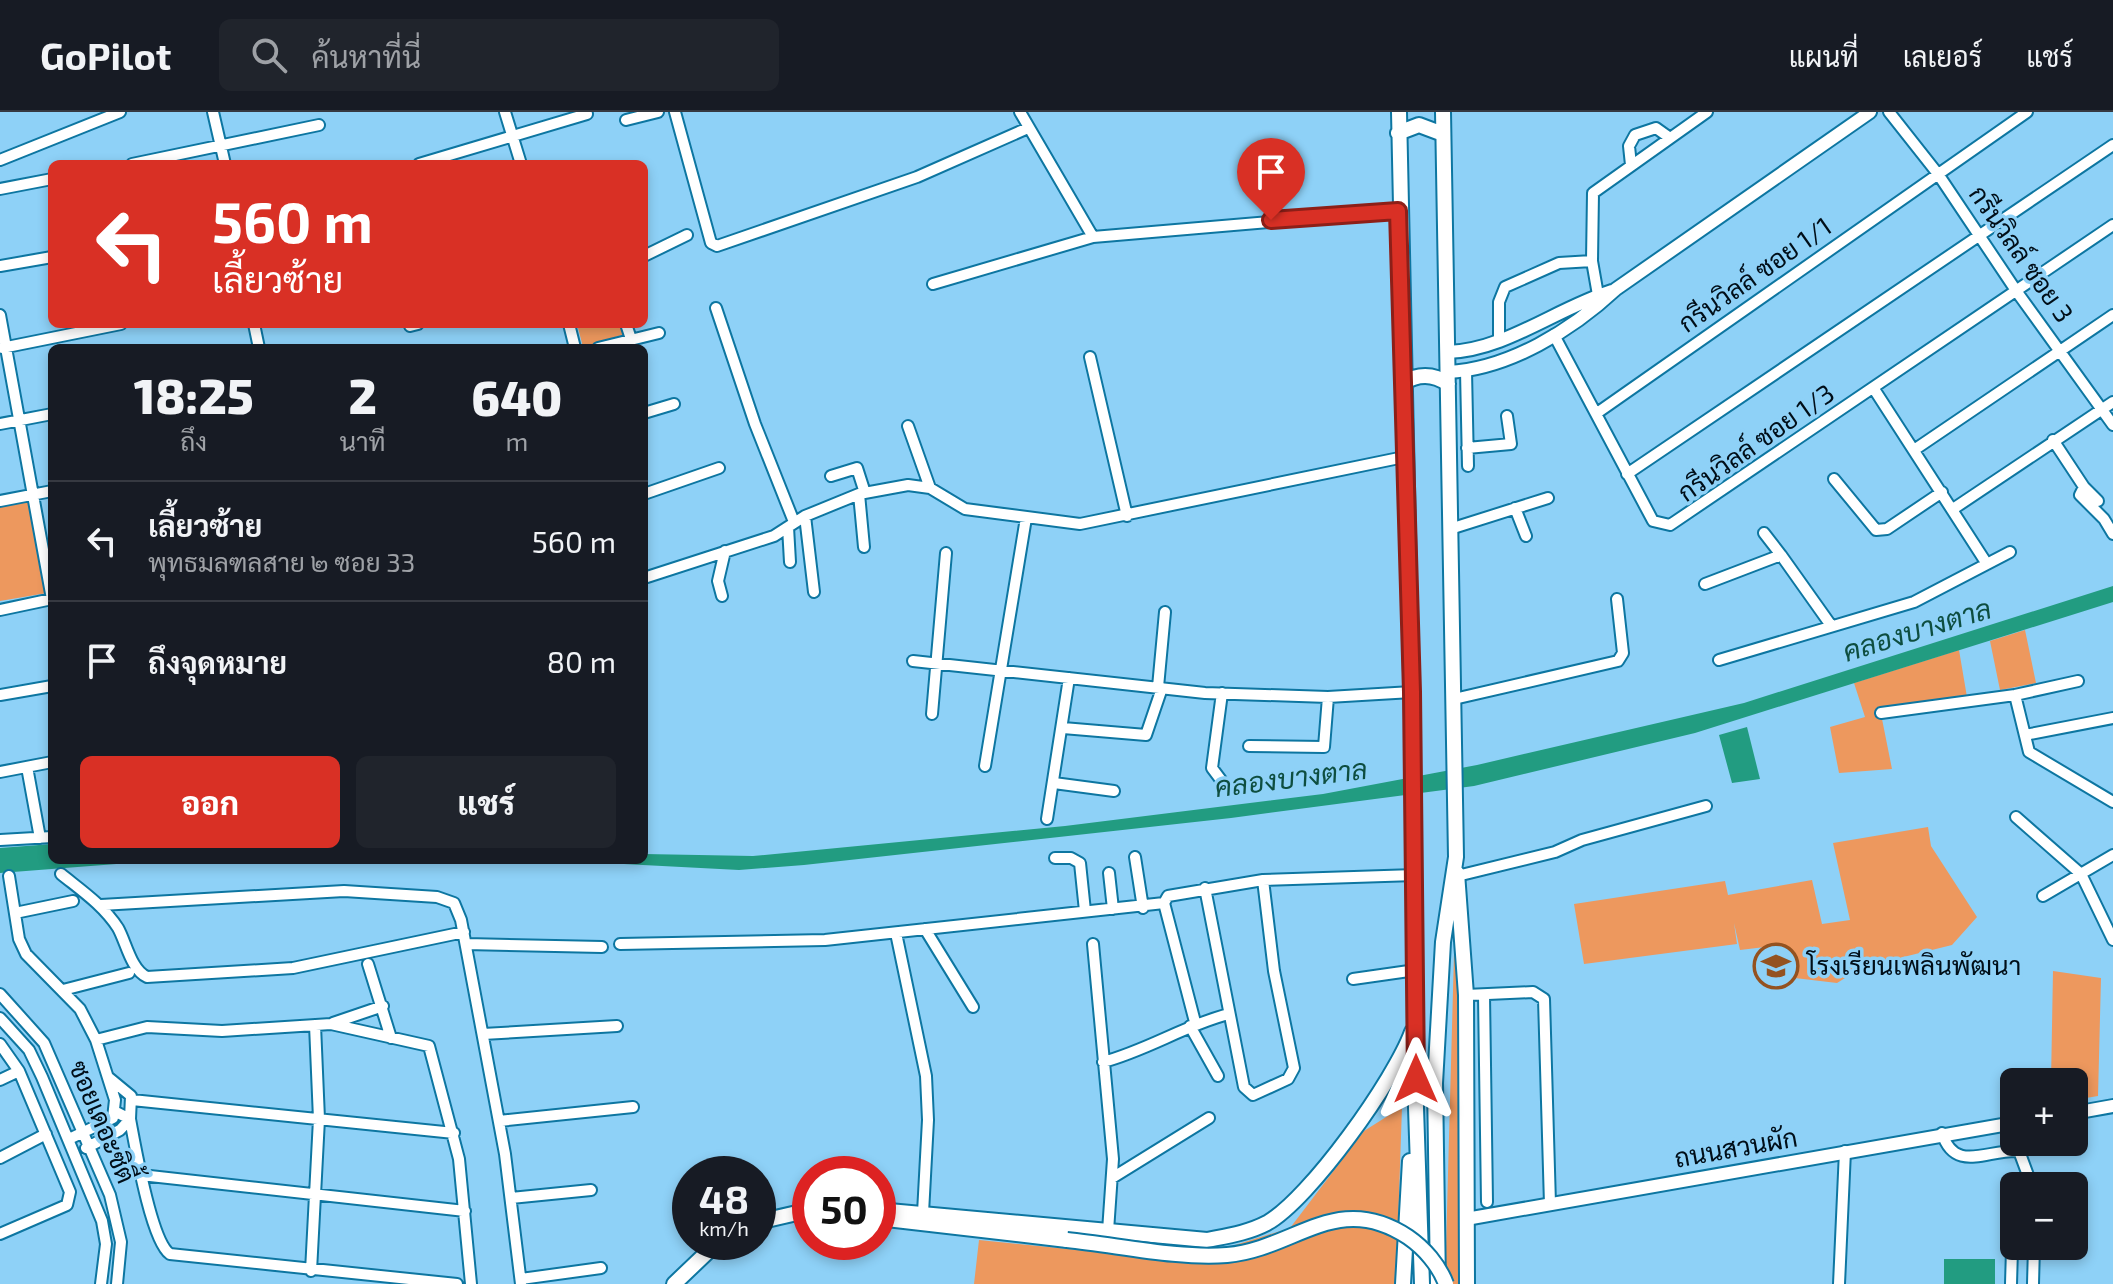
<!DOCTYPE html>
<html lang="th">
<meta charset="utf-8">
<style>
:root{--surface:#171b24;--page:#20242c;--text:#f1f3f6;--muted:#9ea1a6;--line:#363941;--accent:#d93025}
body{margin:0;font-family:"Exo 2",Sarabun,sans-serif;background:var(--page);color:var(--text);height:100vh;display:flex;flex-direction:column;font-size:30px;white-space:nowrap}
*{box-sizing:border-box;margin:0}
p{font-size:26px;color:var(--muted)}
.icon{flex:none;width:44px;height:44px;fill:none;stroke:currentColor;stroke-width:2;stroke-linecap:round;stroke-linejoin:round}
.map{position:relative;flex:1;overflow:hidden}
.drawer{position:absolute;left:48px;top:232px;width:600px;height:520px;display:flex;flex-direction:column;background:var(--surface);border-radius:12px;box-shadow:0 4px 12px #0003}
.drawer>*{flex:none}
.guide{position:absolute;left:48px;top:48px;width:600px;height:168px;border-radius:12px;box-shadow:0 4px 12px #0003;background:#d93025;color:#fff;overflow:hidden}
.tools{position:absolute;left:2000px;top:956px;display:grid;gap:16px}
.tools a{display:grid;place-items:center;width:88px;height:88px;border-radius:12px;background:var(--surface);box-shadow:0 4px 12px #0003;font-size:40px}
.speed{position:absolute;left:672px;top:1044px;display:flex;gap:16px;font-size:40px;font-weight:700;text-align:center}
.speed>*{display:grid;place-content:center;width:104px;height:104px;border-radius:50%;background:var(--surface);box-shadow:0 4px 12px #0003;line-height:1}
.speed small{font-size:20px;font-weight:400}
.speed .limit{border:12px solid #d22;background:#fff;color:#111}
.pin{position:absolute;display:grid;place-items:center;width:68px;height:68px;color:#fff;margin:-82px -34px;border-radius:50% 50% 50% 0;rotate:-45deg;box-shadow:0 0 8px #0007}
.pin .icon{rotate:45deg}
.me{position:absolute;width:88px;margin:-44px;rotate:0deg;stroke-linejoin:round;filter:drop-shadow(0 0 6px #0008)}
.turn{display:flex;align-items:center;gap:28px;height:168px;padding:0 32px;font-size:36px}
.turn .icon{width:104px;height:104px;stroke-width:2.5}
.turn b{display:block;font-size:56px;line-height:68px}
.eta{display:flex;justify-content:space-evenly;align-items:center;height:136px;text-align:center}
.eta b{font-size:48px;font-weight:800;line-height:56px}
.cta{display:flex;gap:16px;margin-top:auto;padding:16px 32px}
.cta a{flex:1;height:92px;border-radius:12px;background:var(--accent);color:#fff;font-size:32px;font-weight:800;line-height:92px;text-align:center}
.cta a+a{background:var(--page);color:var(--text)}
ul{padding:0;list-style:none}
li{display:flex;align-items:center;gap:24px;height:120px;padding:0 32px;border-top:2px solid var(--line)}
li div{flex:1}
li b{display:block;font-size:30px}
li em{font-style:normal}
header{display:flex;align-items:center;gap:48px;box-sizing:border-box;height:112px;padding:0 40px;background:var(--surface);border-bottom:2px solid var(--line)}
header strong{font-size:38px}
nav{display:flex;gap:44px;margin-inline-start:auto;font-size:28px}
.search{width:560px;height:72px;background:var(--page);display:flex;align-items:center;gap:20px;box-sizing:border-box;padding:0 28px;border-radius:12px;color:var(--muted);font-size:30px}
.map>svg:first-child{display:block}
.green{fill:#ed985e}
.water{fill:#229c81}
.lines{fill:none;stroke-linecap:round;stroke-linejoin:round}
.minor-casing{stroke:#0d76a1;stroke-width:14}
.tertiary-casing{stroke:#0d76a1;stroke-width:16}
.secondary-casing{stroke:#0d76a1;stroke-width:18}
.minor{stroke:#fff;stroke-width:10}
.tertiary{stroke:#fff;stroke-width:12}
.secondary{stroke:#fff;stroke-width:14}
.secondary-bridge-casing{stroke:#0d76a1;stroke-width:18;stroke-linecap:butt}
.secondary-bridge{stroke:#fff;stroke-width:14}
.route-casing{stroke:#8d1f18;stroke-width:20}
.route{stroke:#d93025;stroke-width:14}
.labels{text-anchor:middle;stroke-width:7;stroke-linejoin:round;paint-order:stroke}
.street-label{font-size:26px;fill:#000e18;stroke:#8ed1f7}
.poi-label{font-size:26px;fill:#000e18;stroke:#8ed1f7;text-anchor:start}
.water-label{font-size:28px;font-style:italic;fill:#0e4e40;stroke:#8ed1f7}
</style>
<header>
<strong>GoPilot</strong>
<div class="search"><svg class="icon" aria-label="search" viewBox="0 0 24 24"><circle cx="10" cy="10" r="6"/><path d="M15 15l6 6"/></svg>ค้นหาที่นี่</div>
<nav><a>แผนที่</a><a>เลเยอร์</a><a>แชร์</a></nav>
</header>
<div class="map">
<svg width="2113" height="1172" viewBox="0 0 2113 1172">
<rect width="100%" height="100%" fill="#8ed1f7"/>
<!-- green -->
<path class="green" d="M 577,212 L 622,212 L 625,222 L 583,235 Z
M 28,390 L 47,481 L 0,489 L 0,395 Z
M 2025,518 L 2036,571 L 2000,578 L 1990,529 Z
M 1959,538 L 1968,591 L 1882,607 L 1892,657 L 1839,661 L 1830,615 L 1865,605 L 1854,571 Z
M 1928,715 L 1931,734 L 1977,805 L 1952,833 L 1863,855 L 1837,871 L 1770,863 L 1765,835 L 1740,838 L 1734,811 L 1737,832 L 1584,852 L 1574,792 L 1725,769 L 1728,783 L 1812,768 L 1822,812 L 1850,808 L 1833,731 Z
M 1454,842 L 1459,842 L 1461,1172 L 1445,1172 Z
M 2053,859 L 2101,866 L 2098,984 L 2074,988 L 2074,970 L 2051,970 Z
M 1402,995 L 1396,1172 L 974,1172 L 979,1128 L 1207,1151 L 1222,1137 L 1290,1116 L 1364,1019 Z"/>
<!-- water -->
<path class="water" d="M 2113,474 L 2113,490 L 1695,621 L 1474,674 L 1231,706 L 804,753 L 739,758 L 547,748 L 644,748 L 644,742 L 753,744 L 1065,714 L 1323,682 L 1477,653 L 1744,591 Z
M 1747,615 L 1760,667 L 1732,671 L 1719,623 Z
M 52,732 L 52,748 L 168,748 L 0,761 L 0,736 Z
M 1944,1147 L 1995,1147 L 1995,1172 L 1944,1172 Z"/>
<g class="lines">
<!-- minor casing -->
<g class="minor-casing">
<path id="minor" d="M 213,0 L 225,52
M 505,0 L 521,52
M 675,0 L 711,131 L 717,134 L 917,65 L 1028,16
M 1020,0 L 1093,125 L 1398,99
M 1889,0 L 1938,62 L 2017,180 L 2113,313
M 626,8 L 658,0
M 0,48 L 120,0
M 132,52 L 319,13
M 419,52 L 587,2
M 1631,53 L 1629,34 L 1635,23 L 1656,16 L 1670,26
M 0,77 L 52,67
M 644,144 L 687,123
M 0,154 L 52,145
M 933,172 L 1093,125
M 1598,183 L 1592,149 L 1593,81 L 1707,0
M 716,196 L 755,312 L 794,410
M 0,203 L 52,487
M 254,212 L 259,236
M 569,212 L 575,236
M 626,212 L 631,227
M 410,214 L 418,212
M 1554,223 L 1653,409 L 1670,413 L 2113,113
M 1499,229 L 1499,190 L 1505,175 L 1559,151 L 1592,149
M 2,236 L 121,212
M 598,236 L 659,221
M 1090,245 L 1127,404
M 1466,259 L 1468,354
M 1874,277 L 1987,452
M 644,301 L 674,292
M 1597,301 L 2027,0
M 0,312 L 52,302
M 908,314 L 930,376
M 2053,328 L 2084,375 L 2098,389
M 1467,336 L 1511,332 L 1507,304
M 1914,338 L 2113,203
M 1627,362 L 2113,33
M 831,364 L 857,356 L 865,381
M 1834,367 L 1876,418 L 1887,417 L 1942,380
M 2084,375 L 2080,383 L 2104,407 L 2113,422
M 644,382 L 719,356
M 859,382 L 864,435
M 0,389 L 52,379
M 1515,396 L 1526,424
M 1953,397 L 2113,290
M 805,404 L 814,480
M 788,415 L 790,450
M 1450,417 L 1548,386
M 1764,421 L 1781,443
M 644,466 L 774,424 L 805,404 L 859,382 L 908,373 L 930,376 L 965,397 L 1080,412 L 1404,345
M 1705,472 L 1781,443 L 1830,512
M 722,484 L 718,469 L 725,439
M 0,498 L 52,487
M 1719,548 L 1914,490 L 2010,440
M 913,549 L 1205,581 L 1328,585 L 1412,580
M 1158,575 L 1165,500
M 0,583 L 52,574
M 2015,583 L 2029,640 L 2113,690
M 1454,587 L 1618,549 L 1623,541 L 1617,487
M 1881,601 L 2015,583 L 2078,569
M 932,602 L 946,441
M 1063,616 L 1146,623 L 1162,576
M 2025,623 L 2113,606
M 1249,634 L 1324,635 L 1328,585
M 985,654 L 1026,406
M 27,655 L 40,726
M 0,660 L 52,650
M 1221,668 L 1212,656 L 1222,581
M 1054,671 L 1114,679
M 2016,705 L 2081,762 L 2113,828
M 1047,707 L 1069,566
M 0,728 L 52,725
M 1135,745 L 1143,796
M 1055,746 L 1071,746 L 1080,751 L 1085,799
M 1109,761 L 1113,797
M 61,762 C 82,779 103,793 118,816 C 126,830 131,858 147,865 L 293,856 L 464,820
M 9,764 L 19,827 L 26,842 L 80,897 L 96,928 L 115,988 L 113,1006 L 69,1027
M 1457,764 L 1555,740 L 1582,728 L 1706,694
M 1205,776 L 1244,975 L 1253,983 L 1288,967 L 1294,956 L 1274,859 L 1263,768
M 2043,784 L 2113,743
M 101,793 L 344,779 L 437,785 L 454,791 L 461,808 L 505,1042 L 521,1172
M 15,801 L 73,789
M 925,817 L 973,895
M 896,821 L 926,964 L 928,1008 L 923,1101
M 466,832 L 602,835
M 620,832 L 825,828 L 1164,791
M 1093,832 L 1113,1047 L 1108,1119
M 368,852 L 391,926
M 1353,867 L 1416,858
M 63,878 L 129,861
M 0,882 L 44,931 L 110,1083 L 121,1130 L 117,1172
M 1466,883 L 1533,880 L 1544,887 L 1550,1092
M 1484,883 L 1487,1090
M 0,906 L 29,938 L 42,965 L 102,1109 L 106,1132 L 101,1172
M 1195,910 L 1164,791 L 1168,784 L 1263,768 L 1415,763
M 333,911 L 383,894
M 1190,914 L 1218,964
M 483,922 L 617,914
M 96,928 L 147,915 L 222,919 L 331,912 L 429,934 L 459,1047 L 471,1172
M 0,932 L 19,959
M 1103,950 C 1148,938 1185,913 1229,902
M 0,968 L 19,959 L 70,1080 L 67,1093 L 0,1122
M 132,988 L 454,1021
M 116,1000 L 130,1007 C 135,1033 151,1129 170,1142 L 457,1172
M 499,1009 L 633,995
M 1942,1021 C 1955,1062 1987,1037 2019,1039 L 2032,1074
M 86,1036 L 120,1018 L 130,1007 L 131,984 L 108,965
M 0,1046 L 46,1022
M 141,1063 L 465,1099
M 1112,1066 L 1209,1006
M 511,1086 L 591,1078
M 311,1159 L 319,1007 L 315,913
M 521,1167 L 601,1156
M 1839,1172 L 1845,1039
M 2011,1172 L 2012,1137 L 2021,1134
M 2033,1172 L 2034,1134"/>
</g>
<!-- tertiary casing -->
<g class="tertiary-casing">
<path id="tertiary" d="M 1448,240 C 1506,238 1557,196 1612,179
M 1448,260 C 1509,257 1572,218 1616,177 L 1870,0
M 2074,1001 L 2113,994
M 1466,1107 L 2014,1011"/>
</g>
<!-- secondary casing -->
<g class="secondary-casing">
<path id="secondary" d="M 1399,0 L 1413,654 L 1416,996 L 1422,1172
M 1398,21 L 1419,13 L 1443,22
M 1403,271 C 1417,262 1433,261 1448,272
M 1457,761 L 1466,883 L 1467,1172
M 878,1098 L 1207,1128 C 1227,1124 1248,1121 1267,1111 C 1310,1087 1395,967 1412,920
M 878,1106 L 1067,1128
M 758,1110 L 810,1098
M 674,1172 L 718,1130
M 1403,1172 L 1410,1049
M 1438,1172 L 1435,971 L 1443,830 L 1456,745 L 1443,0"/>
</g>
<!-- minor -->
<use href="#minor" class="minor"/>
<!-- tertiary -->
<use href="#tertiary" class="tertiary"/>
<!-- secondary -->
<use href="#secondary" class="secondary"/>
<!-- secondary-bridge casing -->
<g class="secondary-bridge-casing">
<path id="secondary-bridge" d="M 1067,1128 C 1117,1133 1178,1147 1227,1143 C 1295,1137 1337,1078 1408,1125 C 1424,1136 1439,1153 1446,1172"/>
</g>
<!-- secondary-bridge -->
<use href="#secondary-bridge" class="secondary-bridge"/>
</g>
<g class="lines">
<!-- route casing -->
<g class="route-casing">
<path id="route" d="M 1271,108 L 1398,99 L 1412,580 L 1416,967"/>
</g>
<!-- route -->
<use href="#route" class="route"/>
</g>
<!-- icons -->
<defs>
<g id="school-ring" transform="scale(2.3)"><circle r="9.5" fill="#8ed1f7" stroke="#945220" stroke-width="1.5"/><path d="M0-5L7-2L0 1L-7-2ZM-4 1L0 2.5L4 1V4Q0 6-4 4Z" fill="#945220"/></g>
</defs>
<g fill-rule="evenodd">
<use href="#school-ring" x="1776" y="854"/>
</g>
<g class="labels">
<!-- street labels -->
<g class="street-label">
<text transform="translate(2021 142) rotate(55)" y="9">กรีนวิลล์ ซอย 3</text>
<text transform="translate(1755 163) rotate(-35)" y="9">กรีนวิลล์ ซอย 1/1</text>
<text transform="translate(1756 331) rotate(-35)" y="9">กรีนวิลล์ ซอย 1/3</text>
<text transform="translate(102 1010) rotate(67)" y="9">ซอยเดอะซิตี้</text>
<text transform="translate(1736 1036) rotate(-10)" y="9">ถนนสวนผัก</text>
</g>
<!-- poi labels -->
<g class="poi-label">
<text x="1807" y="863">โรงเรียนเพลินพัฒนา</text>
</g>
<!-- water labels -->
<g class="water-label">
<text transform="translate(1917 518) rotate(-17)" y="10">คลองบางตาล</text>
<text transform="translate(1291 666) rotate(-7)" y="10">คลองบางตาล</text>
</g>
</g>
</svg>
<div class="tools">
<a>+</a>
<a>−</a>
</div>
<div class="speed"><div>48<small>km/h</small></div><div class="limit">50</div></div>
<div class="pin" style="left:1271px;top:108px;background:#d93025"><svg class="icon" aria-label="arrive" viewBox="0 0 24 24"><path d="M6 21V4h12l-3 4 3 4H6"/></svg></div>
<svg class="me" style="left:1416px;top:967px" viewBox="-20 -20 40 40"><path d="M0-17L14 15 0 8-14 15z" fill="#d93025" stroke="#fff" stroke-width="4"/></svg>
<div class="guide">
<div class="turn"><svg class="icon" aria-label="left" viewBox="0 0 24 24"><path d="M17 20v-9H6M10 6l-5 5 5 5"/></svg><div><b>560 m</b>เลี้ยวซ้าย</div></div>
</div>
<section class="drawer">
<div class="eta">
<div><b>18:25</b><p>ถึง</p></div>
<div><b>2</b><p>นาที</p></div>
<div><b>640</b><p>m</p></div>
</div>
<ul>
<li><svg class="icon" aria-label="left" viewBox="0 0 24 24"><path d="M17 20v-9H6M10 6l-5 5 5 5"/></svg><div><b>เลี้ยวซ้าย</b><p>พุทธมลฑลสาย ๒ ซอย 33</p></div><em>560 m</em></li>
<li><svg class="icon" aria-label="arrive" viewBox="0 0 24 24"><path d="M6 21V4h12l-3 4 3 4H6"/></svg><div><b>ถึงจุดหมาย</b></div><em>80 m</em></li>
</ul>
<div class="cta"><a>ออก</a><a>แชร์</a></div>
</section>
</div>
